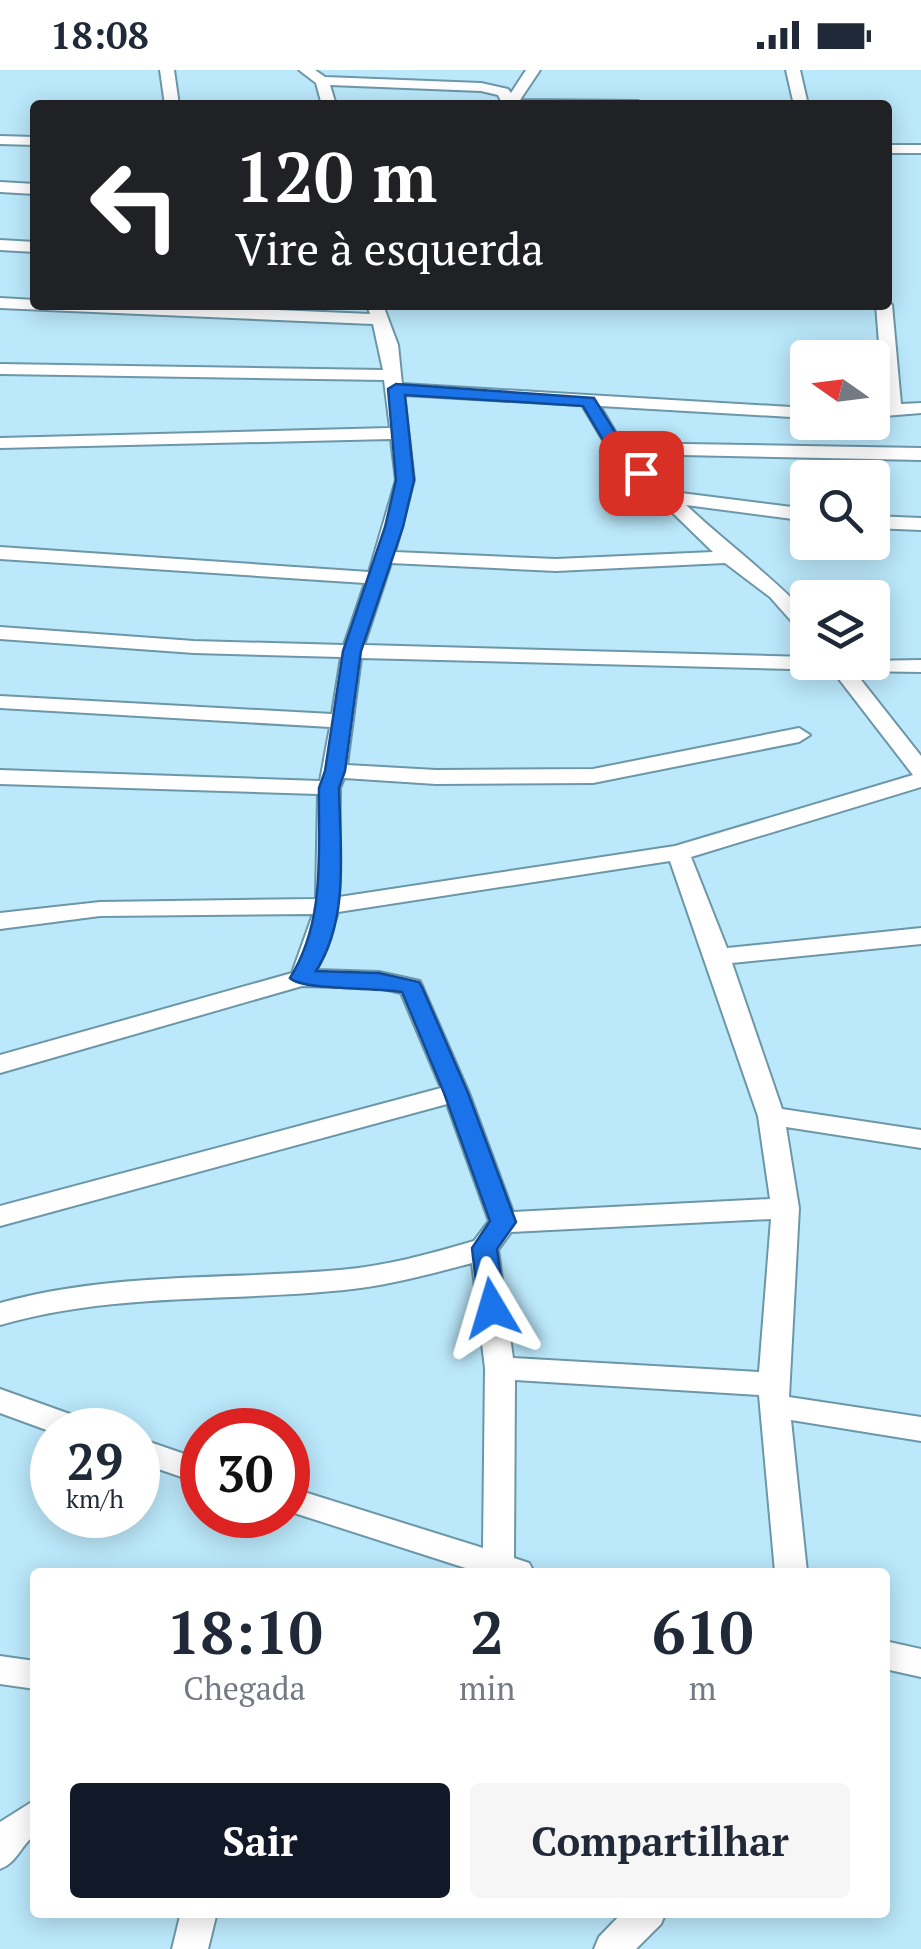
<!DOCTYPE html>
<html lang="pt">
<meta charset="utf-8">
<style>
:root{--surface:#fff;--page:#f6f6f7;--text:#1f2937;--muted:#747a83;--accent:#111827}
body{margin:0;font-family:"PT Serif",serif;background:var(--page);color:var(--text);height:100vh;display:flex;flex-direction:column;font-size:38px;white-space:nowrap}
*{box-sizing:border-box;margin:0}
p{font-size:32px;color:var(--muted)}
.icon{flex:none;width:55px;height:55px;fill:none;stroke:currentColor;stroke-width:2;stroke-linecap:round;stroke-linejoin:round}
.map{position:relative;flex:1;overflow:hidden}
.sheet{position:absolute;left:30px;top:1498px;width:860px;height:350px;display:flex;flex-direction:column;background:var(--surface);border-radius:10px;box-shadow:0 5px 25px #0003}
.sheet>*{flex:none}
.hud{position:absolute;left:30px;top:30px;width:862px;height:210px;border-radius:10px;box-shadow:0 5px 25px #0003;background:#202124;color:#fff;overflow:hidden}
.needle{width:65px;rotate:284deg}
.tools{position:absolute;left:790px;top:270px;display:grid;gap:20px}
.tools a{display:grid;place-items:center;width:100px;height:100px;border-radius:10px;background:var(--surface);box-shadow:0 5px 25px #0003;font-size:50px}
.speed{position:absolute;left:30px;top:1338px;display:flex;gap:20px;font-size:50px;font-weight:700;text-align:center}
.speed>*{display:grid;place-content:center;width:130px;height:130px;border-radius:50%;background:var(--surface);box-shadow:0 5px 25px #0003;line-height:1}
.speed small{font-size:25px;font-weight:400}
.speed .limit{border:15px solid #d22;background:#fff;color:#111}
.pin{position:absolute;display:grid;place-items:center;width:85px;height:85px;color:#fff;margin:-42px;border-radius:20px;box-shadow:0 5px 15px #0006}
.me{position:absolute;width:110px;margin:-55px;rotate:353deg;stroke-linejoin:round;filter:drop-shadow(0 0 8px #0008)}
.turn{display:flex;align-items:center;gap:35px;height:210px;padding:0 40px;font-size:45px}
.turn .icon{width:130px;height:130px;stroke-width:2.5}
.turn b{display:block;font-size:70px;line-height:85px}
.eta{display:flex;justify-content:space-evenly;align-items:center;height:170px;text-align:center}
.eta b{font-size:60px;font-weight:800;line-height:70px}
.primary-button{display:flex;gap:20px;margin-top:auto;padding:20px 40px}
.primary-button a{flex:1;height:115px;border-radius:10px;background:var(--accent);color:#fff;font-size:40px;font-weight:800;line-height:115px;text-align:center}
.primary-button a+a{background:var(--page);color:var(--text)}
.status{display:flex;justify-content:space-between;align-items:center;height:70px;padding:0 50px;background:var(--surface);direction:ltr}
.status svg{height:28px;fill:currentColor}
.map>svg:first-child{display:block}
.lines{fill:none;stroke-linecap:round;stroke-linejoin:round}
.street-casing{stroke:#6c97a8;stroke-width:4}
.street{fill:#fff;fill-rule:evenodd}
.route{fill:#1a73e8;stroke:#114b97;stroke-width:2.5}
</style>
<div class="status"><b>18:08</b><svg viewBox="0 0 49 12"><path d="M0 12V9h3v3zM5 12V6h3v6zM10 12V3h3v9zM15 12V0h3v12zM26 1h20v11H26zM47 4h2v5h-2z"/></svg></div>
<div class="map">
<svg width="921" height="1879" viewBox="0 0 921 1879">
<rect width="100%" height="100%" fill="#bbe8fb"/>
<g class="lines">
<!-- street casing -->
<g class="street-casing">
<path id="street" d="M 160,0 L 174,0 L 179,35 L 165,35 Z
M 299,0 L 315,0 L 325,7 L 481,13 L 508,19 L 511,23 L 526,0 L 540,0 L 520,30 L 638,31 L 645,35 L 503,35 L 498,25 L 481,21 L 330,15 L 336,35 L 322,35 L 316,13 Z
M 786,0 L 800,0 L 808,35 L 794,35 Z
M 0,66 L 35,67 L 35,75 L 0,74 Z
M 888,75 L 921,75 L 921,83 L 888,83 Z
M 0,112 L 35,114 L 35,124 L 0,122 Z
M 0,170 L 35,172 L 35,182 L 0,180 Z
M 0,228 L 35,230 L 35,235 L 163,235 L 370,244 L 367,235 L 383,235 L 398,275 L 402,314 L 808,338 L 808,348 L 600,336 L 622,373 L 921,378 L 921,390 L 633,384 L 673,422 L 808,439 L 808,451 L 686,435 C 726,473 771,505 808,545 L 808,564 L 801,562 L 770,527 L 725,493 L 556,501 L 391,493 L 364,575 L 808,587 L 808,592 L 921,590 L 921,602 L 854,601 L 921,686 L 921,717 L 691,787 L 727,878 L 921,858 L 921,874 L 732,893 L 782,1039 L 921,1060 L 921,1078 L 786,1057 L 799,1138 L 789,1327 L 921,1347 L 921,1371 L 791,1350 L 807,1502 L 775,1502 L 759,1325 L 515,1310 L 514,1488 L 529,1493 L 534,1502 L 478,1502 L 288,1441 L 288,1417 L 483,1478 L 485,1298 L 472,1193 C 430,1204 387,1216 344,1220 C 228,1232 114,1222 0,1255 L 0,1233 C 112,1202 225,1210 340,1200 C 386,1196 430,1184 474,1171 L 489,1151 L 447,1034 L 0,1156 L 0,1136 L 441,1018 L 401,923 L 379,918 L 302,916 L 0,1003 L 0,985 L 292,903 L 313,844 L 100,846 L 0,859 L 0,843 L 100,832 L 316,829 L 318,724 L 0,714 L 0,700 L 320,711 L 330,657 L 0,638 L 0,626 L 332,644 L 341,587 L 194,583 L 0,569 L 0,557 L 194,571 L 344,575 L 365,513 L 0,489 L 0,477 L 369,502 L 396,410 L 391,369 L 0,378 L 0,368 L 390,358 L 384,310 L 0,304 L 0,294 L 383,300 L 373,254 L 0,238 ZM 404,325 L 582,335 L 610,382 L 713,482 L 556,489 L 395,482 L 414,410 ZM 361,588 L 832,600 L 913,705 L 675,776 L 339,827 L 340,718 L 344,708 L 436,714 L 593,713 L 799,672 L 810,665 L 799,658 L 593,699 L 436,700 L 347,695 ZM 670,791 L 758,1046 L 770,1129 L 513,1142 L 469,1023 L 420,911 L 379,902 L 317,900 L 338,842 ZM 771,1149 L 759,1302 L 513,1288 L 498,1180 L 511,1162 Z
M 888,231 L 892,235 L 901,334 L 921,333 L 921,343 L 872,347 L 872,337 L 884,336 L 876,235 L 888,235 Z
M 872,446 L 921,448 L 921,460 L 872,458 Z
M 0,1319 L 92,1352 L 96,1360 L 52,1362 L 0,1343 Z
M 138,1368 L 202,1390 L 202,1414 L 138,1392 Z
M 885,1571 L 921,1579 L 921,1607 L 885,1599 Z
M 0,1586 L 35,1591 L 35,1619 L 0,1614 Z
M 35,1730 L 35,1765 C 20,1776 18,1792 0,1799 L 0,1752 Z
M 181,1842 L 217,1842 L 208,1879 L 172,1879 Z
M 623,1842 L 666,1842 L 661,1854 L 636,1879 L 594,1879 L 599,1867 Z"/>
</g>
<!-- street -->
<use href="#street" class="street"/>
</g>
<!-- route -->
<path class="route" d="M 396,314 L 594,328 L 623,375 L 649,403 L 635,406 L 610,382 L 583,336 L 405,325 L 414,410 L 403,457 L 361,581 L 345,701 L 339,718 C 340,778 350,848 316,901 L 379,903 L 419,912 L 422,917 L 468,1023 L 516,1152 L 497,1179 L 505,1238 L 501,1245 L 483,1245 L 479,1238 L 472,1178 L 490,1151 L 444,1023 L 402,922 C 377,917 303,921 290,908 C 326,850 318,784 319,718 L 325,701 L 343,581 L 385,457 L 396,410 L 388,319 Z"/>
</svg>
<div class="tools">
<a><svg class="needle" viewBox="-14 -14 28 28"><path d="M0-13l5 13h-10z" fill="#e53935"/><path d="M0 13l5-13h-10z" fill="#747a83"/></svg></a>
<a><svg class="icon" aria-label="search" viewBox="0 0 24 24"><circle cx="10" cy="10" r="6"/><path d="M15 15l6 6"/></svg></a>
<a><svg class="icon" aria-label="layers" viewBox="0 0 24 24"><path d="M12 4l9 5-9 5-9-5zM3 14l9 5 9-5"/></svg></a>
</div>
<div class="speed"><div>29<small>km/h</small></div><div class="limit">30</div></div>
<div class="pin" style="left:641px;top:403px;background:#d93025"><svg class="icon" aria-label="arrive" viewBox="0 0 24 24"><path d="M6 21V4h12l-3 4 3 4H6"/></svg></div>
<svg class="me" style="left:492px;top:1238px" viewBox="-20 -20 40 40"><path d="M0-17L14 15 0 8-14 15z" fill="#1a73e8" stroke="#fff" stroke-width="4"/></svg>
<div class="hud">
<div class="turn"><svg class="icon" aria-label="left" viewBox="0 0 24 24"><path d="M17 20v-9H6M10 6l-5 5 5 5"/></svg><div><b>120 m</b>Vire à esquerda</div></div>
</div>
<section class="sheet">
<div class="eta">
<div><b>18:10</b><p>Chegada</p></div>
<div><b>2</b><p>min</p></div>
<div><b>610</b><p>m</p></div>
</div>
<div class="primary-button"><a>Sair</a><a>Compartilhar</a></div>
</section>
</div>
